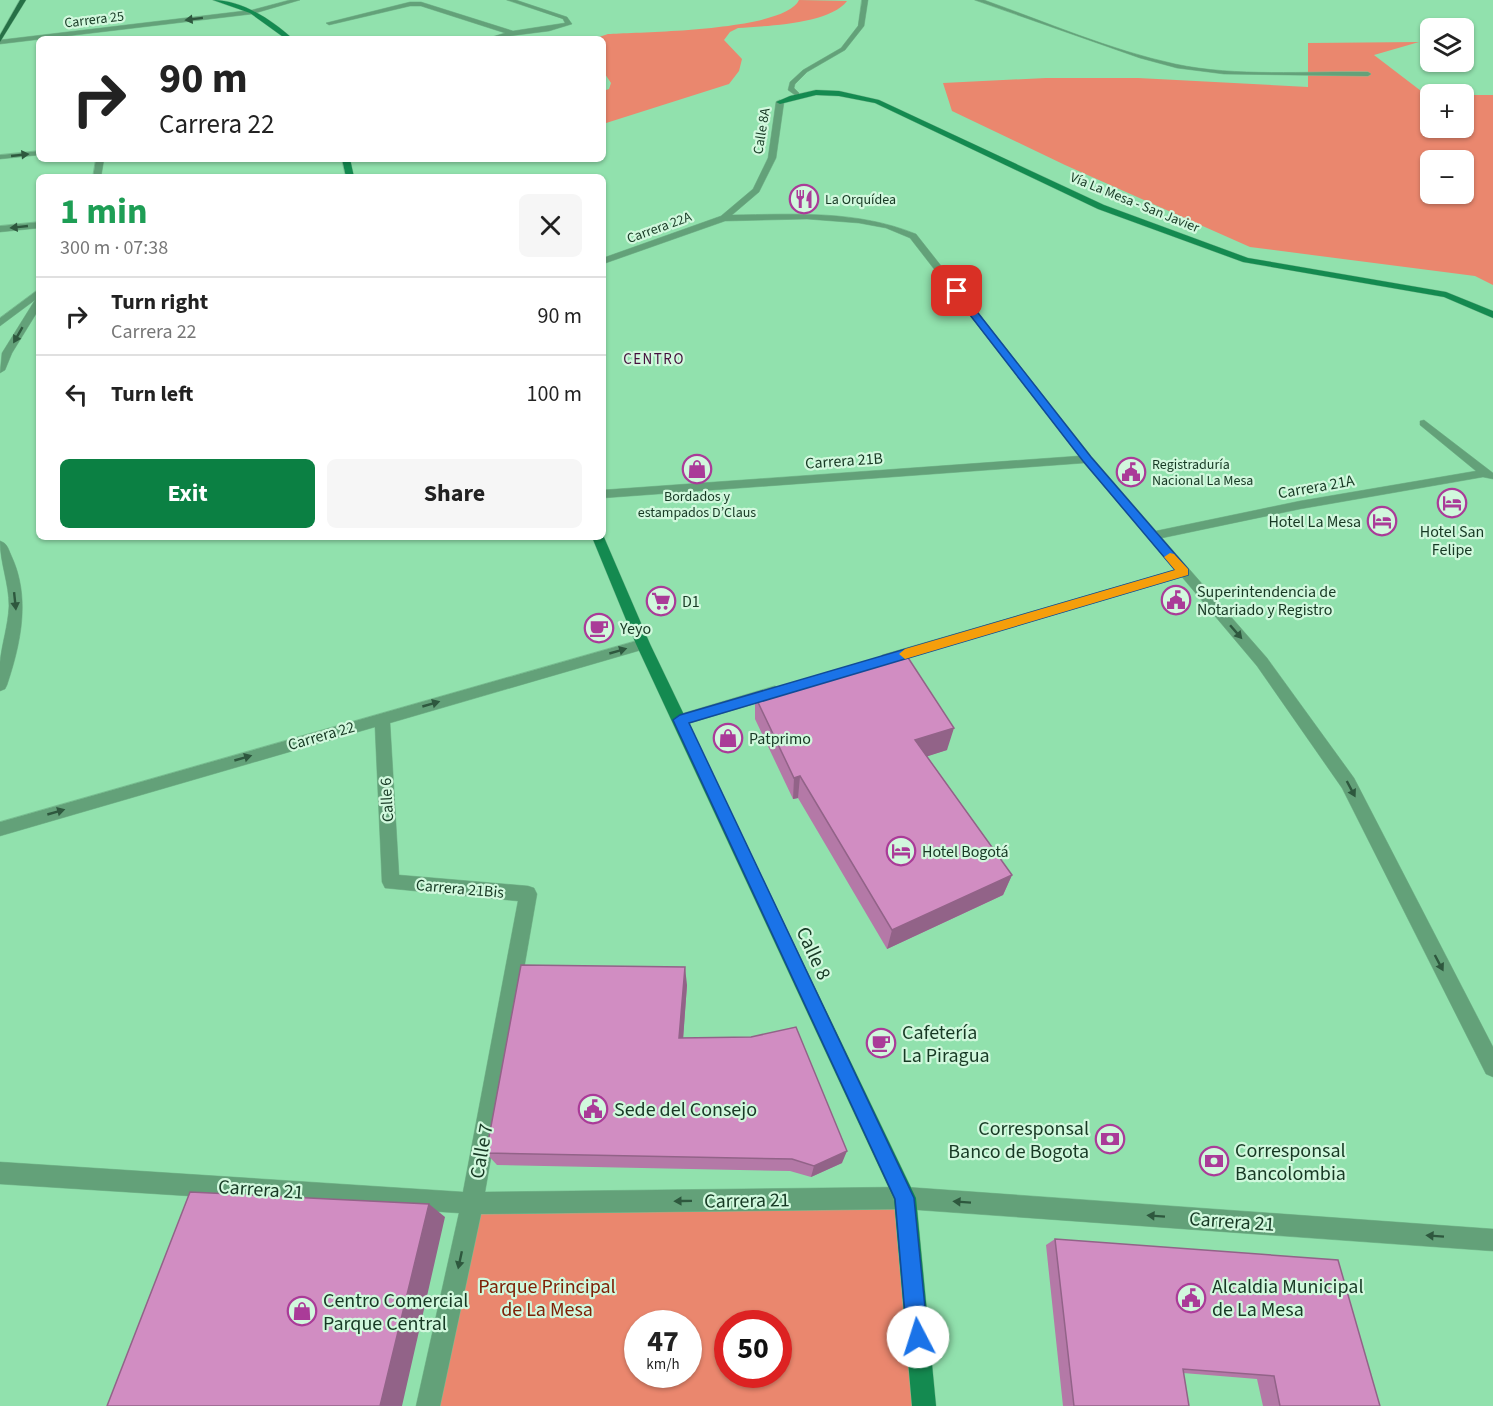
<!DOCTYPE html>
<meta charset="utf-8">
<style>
:root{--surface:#fff;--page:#f6f6f6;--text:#222;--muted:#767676;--line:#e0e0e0;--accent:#0b8043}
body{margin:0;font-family:"Source Sans 3",sans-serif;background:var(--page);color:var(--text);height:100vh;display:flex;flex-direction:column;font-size:22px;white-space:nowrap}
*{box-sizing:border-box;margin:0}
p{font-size:20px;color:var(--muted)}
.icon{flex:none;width:33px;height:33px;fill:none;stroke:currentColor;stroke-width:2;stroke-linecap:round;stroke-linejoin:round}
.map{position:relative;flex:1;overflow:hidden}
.side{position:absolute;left:36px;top:174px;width:570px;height:366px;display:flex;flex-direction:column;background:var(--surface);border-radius:9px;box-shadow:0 2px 4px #0004}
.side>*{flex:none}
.top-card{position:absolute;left:36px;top:36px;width:570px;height:126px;border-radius:9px;box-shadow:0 2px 4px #0004;background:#fff;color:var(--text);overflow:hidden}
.buttons{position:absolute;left:1420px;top:18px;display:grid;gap:12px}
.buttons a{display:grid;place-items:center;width:54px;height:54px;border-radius:9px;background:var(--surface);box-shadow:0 2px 4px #0004;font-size:30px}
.speed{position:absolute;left:624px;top:1310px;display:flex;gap:12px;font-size:30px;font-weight:700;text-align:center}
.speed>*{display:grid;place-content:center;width:78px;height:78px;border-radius:50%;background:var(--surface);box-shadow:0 2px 4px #0004;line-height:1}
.speed small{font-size:15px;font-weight:400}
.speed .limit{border:9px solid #d22;background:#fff;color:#111}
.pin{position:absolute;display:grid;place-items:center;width:51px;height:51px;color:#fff;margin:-26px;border-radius:12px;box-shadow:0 3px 9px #0006}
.me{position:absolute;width:66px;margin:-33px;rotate:355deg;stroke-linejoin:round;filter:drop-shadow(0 0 4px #0008)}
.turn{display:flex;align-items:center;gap:21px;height:126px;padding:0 24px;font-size:27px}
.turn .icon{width:78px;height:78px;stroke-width:2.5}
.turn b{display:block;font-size:42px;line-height:51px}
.round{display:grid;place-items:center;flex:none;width:63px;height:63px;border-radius:9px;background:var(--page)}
.headline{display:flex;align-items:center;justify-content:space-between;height:102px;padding:0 24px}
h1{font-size:36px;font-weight:700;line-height:45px;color:#1e9e55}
.primary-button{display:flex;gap:12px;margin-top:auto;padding:12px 24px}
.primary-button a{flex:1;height:69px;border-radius:9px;background:var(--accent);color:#fff;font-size:24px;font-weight:700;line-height:69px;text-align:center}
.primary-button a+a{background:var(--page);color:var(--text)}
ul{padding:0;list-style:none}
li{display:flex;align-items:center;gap:18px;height:78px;padding:0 24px;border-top:2px solid var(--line)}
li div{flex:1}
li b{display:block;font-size:22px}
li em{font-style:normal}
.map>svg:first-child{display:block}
.green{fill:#ea876e;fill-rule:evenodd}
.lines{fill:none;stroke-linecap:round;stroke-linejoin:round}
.lane-casing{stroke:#79bf92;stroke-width:1}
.street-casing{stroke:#79bf92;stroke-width:1}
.secondary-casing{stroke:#79bf92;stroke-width:1}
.primary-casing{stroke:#79bf92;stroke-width:1}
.lane{fill:#63a179;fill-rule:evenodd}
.street{fill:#63a179;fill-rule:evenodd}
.secondary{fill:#148a50;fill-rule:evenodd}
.primary{fill:#267046;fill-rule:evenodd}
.wall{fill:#b479a7}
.shaded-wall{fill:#926388}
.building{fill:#d18dc2;stroke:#926388;stroke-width:1.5}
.oneway{fill:#2e583e}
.route{fill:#1a73e8;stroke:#114b97;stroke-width:1.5}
.slow{fill:#f59e0b}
.labels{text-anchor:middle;stroke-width:4.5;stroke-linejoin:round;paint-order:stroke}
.far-street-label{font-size:14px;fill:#173924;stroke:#d1f8dd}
.far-poi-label{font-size:14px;fill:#173924;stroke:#d1f8dd;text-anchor:start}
.far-neighbourhood-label{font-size:15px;letter-spacing:1.5px;fill:#440f3c;stroke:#d1f8dd}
.street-label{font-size:16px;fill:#173924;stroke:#d1f8dd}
.poi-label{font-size:16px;fill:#173924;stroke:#d1f8dd;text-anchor:start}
.near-street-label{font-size:20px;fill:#173924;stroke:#d1f8dd}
.near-poi-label{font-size:20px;fill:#173924;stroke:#d1f8dd;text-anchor:start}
.near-park-label{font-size:20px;fill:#7d2006;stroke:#d1f8dd}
</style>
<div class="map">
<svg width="1493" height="1406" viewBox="0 0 1493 1406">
<rect width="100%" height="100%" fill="#91e1ad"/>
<!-- green -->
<path class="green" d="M 799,0 L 847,1 C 830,24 766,26 738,28 L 730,32 L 724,40 L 742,59 L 739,71 L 729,84 L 603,124 L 603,91 L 609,89 L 611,83 L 603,71 L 603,39 L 593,39 L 608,34 C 642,32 785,31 799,0 Z
M 1419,42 L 1374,55 L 1425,94 L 1446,94 L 1431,94 L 1431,128 L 1464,128 L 1464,95 L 1493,95 L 1493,285 L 1475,276 L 1250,247 L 1065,165 L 952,111 L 943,83 L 1046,78 L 1138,78 L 1308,87 L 1308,43 ZM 1431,160 L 1464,160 L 1464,194 L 1431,194 Z
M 905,1198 L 924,1406 L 428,1406 L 472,1203 ZM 638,1323 L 688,1323 L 688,1374 L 638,1374 ZM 728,1323 L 778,1323 L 778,1374 L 728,1374 Z"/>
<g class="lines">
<!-- lane casing -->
<g class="lane-casing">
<path id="lane" d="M 975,0 L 984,0 C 1046,22 1110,50 1175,64 C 1236,77 1306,71 1368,72 L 1371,74 L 1368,76 L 1224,74 L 1177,68 L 1140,58 Z"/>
</g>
<!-- street casing -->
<g class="street-casing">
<path id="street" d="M 290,0 L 300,0 L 252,14 L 0,44 L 0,40 L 252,10 Z
M 507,0 L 516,0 L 567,17 L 572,24 L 549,31 L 485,39 L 505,33 L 421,6 L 410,6 L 329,25 L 326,23 L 410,2 L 421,2 L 513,31 L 565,23 L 563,19 Z
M 862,0 L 868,0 L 864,26 L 845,50 L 807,72 L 795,84 L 794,88 L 799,93 L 799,95 L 795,95 L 788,90 L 790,82 L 803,70 L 841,48 L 858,26 Z
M 780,100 L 784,102 L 776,158 L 759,192 L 732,215 C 795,214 857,210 916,234 L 1091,456 L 1156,531 L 1300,501 L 1476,471 L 1420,425 L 1420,421 L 1424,420 L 1493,473 L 1493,479 L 1483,477 L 1300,509 L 1162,538 L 1267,658 L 1354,778 L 1493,1047 L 1493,1077 L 1486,1074 L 1342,788 L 1257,666 L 1182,577 L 887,664 L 882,663 L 880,659 L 882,655 L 1175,570 L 1084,463 L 603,498 L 603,490 L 1079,456 L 910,238 L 886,228 L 859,223 L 807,219 L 725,221 L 603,264 L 603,258 L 721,216 L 753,189 L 768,158 L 776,102 Z
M 39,151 L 39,155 L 0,159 L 0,155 Z
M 96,159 L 104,159 L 101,177 L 93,177 Z
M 39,222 L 39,228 L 0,232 L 0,226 Z
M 39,289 L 39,297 L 37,299 L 39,298 L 39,309 L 12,353 L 5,370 L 0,373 L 2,353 L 35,300 L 0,326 L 0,318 Z
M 0,541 C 7,543 8,548 11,555 C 31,597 21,643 7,685 L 5,689 L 0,691 C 0,681 0,671 0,662 C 2,643 8,626 9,606 C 9,583 0,563 0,541 Z
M 643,639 L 650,644 L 648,648 L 390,723 L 399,875 L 528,886 L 534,888 L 537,894 L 485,1192 L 905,1187 L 1493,1229 L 1493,1251 L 905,1209 L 481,1214 L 440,1406 L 416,1406 L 459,1213 L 0,1184 L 0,1162 L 463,1192 L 518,901 L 385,888 L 382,882 L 375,727 L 0,836 L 0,822 Z
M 775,686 L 780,688 L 782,692 L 780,696 L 680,726 L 675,724 L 672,720 L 675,716 Z"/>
</g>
<!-- secondary casing -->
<g class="secondary-casing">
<path id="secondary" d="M 213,0 C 242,0 272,20 293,39 L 286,39 L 250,13 Z
M 816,90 L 839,91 L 879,100 L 1104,205 L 1248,258 L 1446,292 L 1493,311 L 1493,318 L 1444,297 L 1243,262 L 1098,209 L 875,103 L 839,96 L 816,95 L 780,104 L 776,102 L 790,96 Z
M 342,159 L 350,159 L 354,177 L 346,177 Z
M 603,535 L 650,644 L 916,1198 L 936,1406 L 912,1406 L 894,1199 L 636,644 L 592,537 L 603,537 Z"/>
</g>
<!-- primary casing -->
<g class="primary-casing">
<path id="primary" d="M 20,0 L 26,0 L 0,42 L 0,35 Z"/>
</g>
<!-- lane -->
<use href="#lane" class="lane"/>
<!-- street -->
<use href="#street" class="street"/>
<!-- secondary -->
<use href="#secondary" class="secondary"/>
<!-- primary -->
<use href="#primary" class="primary"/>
</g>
<!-- wall -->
<path class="wall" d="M 755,696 L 947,750 L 927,756 L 1012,875 L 1003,895 L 887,949 L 798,798 L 793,799 L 755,719 Z
M 687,985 L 683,1038 L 842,1163 L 811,1177 L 790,1171 L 497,1165 L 486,1153 Z
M 1055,1239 L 1380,1406 L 1263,1406 L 1257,1379 L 1183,1373 L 1189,1406 L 1063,1406 L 1046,1245 Z"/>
<!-- shaded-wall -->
<path class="shaded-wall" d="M 954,728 L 947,750 L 910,762 L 915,740 Z
M 800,776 L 798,798 L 793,799 L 794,778 Z
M 1012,875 L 1003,895 L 887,949 L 892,930 Z
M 685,967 L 687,985 L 682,1054 L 679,1038 Z
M 847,1151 L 842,1163 L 811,1177 L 814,1166 Z
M 429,1204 L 445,1217 L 402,1406 L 380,1406 Z"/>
<!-- building -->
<path class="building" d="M 905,653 L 954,728 L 915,740 L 1012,875 L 892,930 L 800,776 L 794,778 L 755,696 Z
M 521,965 L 685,967 L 679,1038 L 751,1037 L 796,1027 L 847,1151 L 814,1166 L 792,1159 L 486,1153 Z
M 190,1192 L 429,1204 L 380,1406 L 107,1406 Z
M 1055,1239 L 1338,1260 L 1380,1406 L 1280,1406 L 1274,1376 L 1183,1369 L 1189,1406 L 1074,1406 Z"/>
<!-- one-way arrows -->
<defs><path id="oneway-solid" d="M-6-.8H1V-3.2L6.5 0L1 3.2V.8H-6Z" transform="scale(1.5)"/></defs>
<g class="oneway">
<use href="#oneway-solid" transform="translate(194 19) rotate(173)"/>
<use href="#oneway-solid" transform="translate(20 155) rotate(-6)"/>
<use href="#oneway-solid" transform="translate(19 227) rotate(174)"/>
<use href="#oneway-solid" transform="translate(18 335) rotate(120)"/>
<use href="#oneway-solid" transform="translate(15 601) rotate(84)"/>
<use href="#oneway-solid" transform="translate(1236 632) rotate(49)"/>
<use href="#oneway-solid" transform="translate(618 651) rotate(-16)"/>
<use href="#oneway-solid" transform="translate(431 704) rotate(-16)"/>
<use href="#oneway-solid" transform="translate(243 758) rotate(-16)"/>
<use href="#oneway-solid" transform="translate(1351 789) rotate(62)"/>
<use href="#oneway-solid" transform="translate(56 812) rotate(-16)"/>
<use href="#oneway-solid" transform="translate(1439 963) rotate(62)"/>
<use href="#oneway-solid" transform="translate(683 1201) rotate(179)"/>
<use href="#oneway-solid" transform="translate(962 1202) rotate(-176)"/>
<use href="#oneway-solid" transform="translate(1156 1216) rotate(-176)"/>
<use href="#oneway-solid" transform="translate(1435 1236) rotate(-176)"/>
<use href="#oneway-solid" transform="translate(460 1260) rotate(102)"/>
</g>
<!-- route -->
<path class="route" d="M 957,289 L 960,290 L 1091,457 L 1188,569 L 1188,575 L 689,723 L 914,1198 L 928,1337 L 925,1344 L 918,1347 L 910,1344 L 907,1337 L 895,1199 L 673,720 L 680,715 L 1175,570 L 1083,461 L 953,293 L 953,290 Z"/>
<!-- slow -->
<path class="slow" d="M 1170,553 L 1174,554 L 1188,569 L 1188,575 L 905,659 L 899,654 L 905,649 L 1175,570 L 1164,557 Z"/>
<!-- icons -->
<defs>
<g id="restaurant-ring" transform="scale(1.5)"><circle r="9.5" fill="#d1f8dd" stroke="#aa3b98" stroke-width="1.5"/><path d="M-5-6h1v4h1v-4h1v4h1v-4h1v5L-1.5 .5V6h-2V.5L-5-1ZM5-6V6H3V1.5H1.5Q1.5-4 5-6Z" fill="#aa3b98"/></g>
<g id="shop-ring" transform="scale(1.5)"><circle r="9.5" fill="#d1f8dd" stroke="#aa3b98" stroke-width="1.5"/><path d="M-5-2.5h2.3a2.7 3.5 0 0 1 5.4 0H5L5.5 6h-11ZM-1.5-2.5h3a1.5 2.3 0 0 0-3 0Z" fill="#aa3b98"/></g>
<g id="civic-ring" transform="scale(1.5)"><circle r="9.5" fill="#d1f8dd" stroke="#aa3b98" stroke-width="1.5"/><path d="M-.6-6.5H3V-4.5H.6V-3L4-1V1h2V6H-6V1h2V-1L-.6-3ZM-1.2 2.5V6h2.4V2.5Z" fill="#aa3b98"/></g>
<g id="hotel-ring" transform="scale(1.5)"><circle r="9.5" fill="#d1f8dd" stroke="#aa3b98" stroke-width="1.5"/><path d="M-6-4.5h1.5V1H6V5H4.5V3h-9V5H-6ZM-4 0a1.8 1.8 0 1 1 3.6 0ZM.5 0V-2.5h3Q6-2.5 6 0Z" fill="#aa3b98"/></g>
<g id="supermarket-ring" transform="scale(1.5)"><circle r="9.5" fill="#d1f8dd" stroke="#aa3b98" stroke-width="1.5"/><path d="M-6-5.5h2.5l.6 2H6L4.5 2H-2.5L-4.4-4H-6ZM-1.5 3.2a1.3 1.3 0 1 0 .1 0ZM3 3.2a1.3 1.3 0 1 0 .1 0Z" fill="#aa3b98"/></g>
<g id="cafe-ring" transform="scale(1.5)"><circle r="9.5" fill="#d1f8dd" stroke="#aa3b98" stroke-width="1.5"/><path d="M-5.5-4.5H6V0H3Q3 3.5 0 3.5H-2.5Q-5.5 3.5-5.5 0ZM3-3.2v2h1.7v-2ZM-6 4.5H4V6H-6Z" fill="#aa3b98"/></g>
<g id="bank-ring" transform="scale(1.5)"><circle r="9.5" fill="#d1f8dd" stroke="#aa3b98" stroke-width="1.5"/><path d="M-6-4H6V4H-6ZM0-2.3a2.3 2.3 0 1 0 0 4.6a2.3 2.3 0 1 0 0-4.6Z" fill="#aa3b98"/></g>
</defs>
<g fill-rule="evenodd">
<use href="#restaurant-ring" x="804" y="199"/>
<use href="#shop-ring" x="697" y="469"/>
<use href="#civic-ring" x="1131" y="472"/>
<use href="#hotel-ring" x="1452" y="503"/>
<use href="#hotel-ring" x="1382" y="521"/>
<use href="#civic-ring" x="1176" y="600"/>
<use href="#supermarket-ring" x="661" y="601"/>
<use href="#cafe-ring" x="599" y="628"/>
<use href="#shop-ring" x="728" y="738"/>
<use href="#hotel-ring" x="901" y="851"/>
<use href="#cafe-ring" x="881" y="1043"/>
<use href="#civic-ring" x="593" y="1109"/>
<use href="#bank-ring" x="1110" y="1139"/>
<use href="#bank-ring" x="1214" y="1161"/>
<use href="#civic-ring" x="1191" y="1298"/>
<use href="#shop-ring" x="302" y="1311"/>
</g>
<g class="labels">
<!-- far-street labels -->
<g class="far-street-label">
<text transform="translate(94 19) rotate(-7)" y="5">Carrera 25</text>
<text transform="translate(761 131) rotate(-81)" y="5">Calle 8A</text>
<text transform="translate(1135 202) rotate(22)" y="5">Vía La Mesa - San Javier</text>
<text transform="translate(659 227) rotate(-20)" y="5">Carrera 22A</text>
</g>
<!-- far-poi labels -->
<g class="far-poi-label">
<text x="825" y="204">La Orquídea</text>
<text x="1152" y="469">Registraduría<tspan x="1152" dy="16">Nacional La Mesa</tspan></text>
<text x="697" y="501" text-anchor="middle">Bordados y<tspan x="697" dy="16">estampados D’Claus</tspan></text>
</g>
<!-- far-neighbourhood labels -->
<g class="far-neighbourhood-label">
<text x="654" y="364">CENTRO</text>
</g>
<!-- street labels -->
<g class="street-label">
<text transform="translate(844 460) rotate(-4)" y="6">Carrera 21B</text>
<text transform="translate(1316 486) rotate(-10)" y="6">Carrera 21A</text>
<text transform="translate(321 735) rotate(-16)" y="6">Carrera 22</text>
<text transform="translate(386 800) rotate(-93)" y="6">Calle 6</text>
<text transform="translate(460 888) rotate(5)" y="6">Carrera 21Bis</text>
</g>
<!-- poi labels -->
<g class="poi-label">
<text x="1361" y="527" text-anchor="end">Hotel La Mesa</text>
<text x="1452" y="537" text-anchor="middle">Hotel San<tspan x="1452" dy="18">Felipe</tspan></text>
<text x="1197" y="597">Superintendencia de<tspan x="1197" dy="18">Notariado y Registro</tspan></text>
<text x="682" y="607">D1</text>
<text x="620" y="634">Yeyo</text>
<text x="749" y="744">Patprimo</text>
<text x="922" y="857">Hotel Bogotá</text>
</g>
<!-- near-street labels -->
<g class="near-street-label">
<text transform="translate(814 953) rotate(65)" y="7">Calle 8</text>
<text transform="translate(481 1151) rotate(-80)" y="7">Calle 7</text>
<text transform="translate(261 1189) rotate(4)" y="7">Carrera 21</text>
<text transform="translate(747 1200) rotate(-1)" y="7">Carrera 21</text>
<text transform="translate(1232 1221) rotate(4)" y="7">Carrera 21</text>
</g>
<!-- near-poi labels -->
<g class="near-poi-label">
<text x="902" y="1039">Cafetería<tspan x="902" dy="23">La Piragua</tspan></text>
<text x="614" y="1116">Sede del Consejo</text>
<text x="1089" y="1135" text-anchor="end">Corresponsal<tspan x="1089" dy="23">Banco de Bogota</tspan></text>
<text x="1235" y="1157">Corresponsal<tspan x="1235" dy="23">Bancolombia</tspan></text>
<text x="1212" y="1293">Alcaldia Municipal<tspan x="1212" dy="23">de La Mesa</tspan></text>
<text x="323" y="1307">Centro Comercial<tspan x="323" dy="23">Parque Central</tspan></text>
</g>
<!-- near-park labels -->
<g class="near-park-label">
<text x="547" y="1293">Parque Principal<tspan x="547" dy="23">de La Mesa</tspan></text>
</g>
</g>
</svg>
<div class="buttons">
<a><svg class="icon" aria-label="layers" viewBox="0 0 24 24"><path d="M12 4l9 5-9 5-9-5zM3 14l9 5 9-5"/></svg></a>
<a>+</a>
<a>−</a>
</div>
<div class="speed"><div>47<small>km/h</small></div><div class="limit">50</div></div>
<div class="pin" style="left:957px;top:291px;background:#d93025"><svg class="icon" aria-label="arrive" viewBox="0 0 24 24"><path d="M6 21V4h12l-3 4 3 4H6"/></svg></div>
<svg class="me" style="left:918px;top:1337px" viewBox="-20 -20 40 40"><circle r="19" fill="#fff"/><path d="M0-13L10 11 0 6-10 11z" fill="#1a73e8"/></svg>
<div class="top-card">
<div class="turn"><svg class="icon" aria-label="right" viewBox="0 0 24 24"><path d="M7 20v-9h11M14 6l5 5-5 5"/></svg><div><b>90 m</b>Carrera 22</div></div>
</div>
<section class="side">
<div class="headline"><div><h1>1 min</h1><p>300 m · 07:38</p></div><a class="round"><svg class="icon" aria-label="close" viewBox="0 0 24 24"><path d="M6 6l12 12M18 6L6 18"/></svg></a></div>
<ul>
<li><svg class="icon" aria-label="right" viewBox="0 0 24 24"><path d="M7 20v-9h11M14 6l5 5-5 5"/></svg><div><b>Turn right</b><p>Carrera 22</p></div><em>90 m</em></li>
<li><svg class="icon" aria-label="left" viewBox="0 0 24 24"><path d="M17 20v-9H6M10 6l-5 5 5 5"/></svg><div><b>Turn left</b></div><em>100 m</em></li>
</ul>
<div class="primary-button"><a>Exit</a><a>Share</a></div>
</section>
</div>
